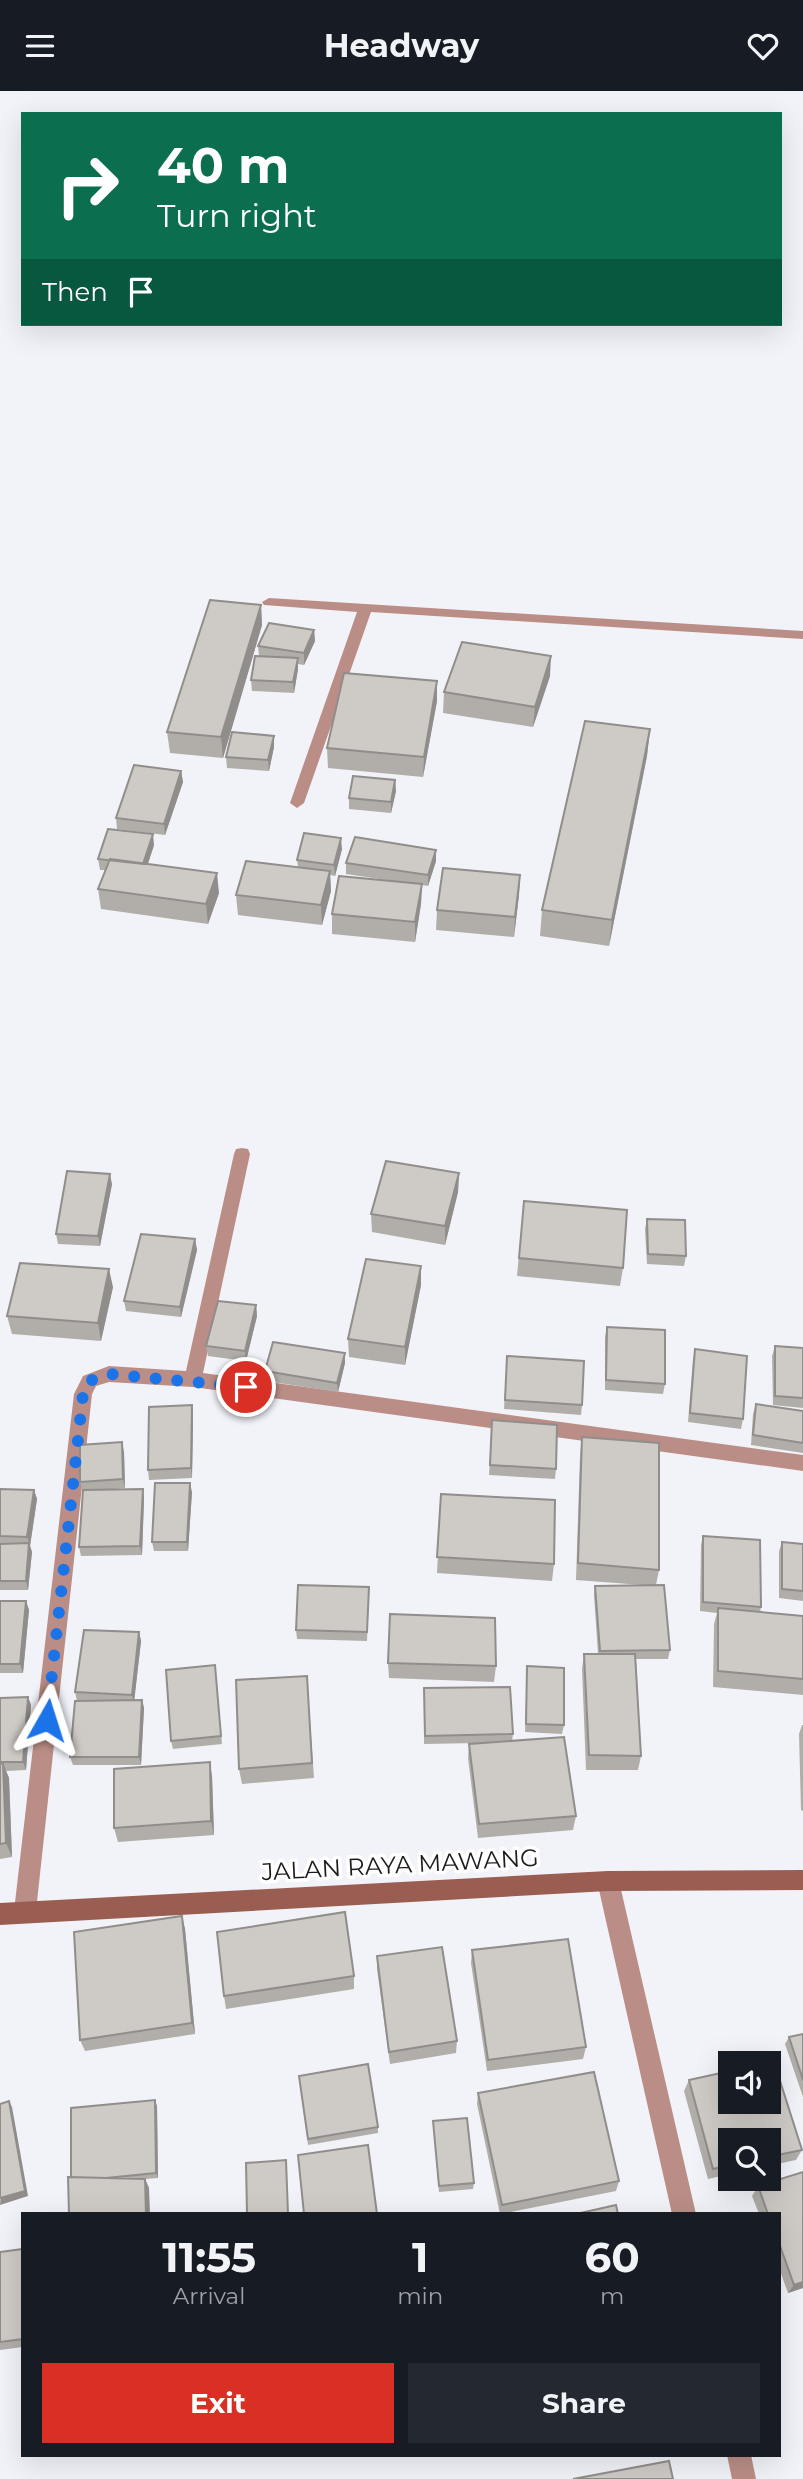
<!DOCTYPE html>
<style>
:root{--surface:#171b24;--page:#242831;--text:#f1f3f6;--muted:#9ea1a6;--accent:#d93025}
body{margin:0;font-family:Montserrat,sans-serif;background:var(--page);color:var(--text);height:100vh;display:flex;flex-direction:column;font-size:26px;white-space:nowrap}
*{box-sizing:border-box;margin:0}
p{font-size:23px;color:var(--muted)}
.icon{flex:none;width:38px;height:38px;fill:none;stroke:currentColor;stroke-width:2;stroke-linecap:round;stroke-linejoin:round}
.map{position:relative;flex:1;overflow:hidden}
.side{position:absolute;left:21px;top:2121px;width:760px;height:245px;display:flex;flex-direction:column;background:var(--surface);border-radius:0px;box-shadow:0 7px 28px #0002}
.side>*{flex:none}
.top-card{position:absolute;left:21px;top:21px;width:761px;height:214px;border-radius:0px;box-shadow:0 7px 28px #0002;background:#0b6e4f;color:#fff;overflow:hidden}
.controls{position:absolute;left:718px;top:1960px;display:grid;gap:14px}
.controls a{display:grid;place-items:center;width:63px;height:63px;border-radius:0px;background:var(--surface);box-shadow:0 7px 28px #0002;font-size:35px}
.pin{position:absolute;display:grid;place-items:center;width:60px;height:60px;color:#fff;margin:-30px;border:4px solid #fff;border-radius:50%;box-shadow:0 2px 7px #0007}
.me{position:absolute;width:77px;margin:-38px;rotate:6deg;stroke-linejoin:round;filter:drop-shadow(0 0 5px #0008)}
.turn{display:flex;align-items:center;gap:24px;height:147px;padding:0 21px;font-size:32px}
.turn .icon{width:91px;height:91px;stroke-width:2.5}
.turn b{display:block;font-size:49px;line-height:60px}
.then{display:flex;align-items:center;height:66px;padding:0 21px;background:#0003;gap:14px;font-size:26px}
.eta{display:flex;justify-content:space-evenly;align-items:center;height:119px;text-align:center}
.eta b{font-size:42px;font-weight:700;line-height:49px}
.action{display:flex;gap:14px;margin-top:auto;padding:14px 21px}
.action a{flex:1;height:80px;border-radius:0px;background:var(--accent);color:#fff;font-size:28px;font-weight:700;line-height:80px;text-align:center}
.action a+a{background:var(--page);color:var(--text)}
header{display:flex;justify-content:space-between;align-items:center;height:91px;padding:0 21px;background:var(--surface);font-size:32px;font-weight:700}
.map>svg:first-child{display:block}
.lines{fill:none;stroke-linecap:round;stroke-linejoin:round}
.street{fill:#ba8e86;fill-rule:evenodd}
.secondary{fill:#9a5d51;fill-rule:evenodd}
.wall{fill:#b1aeaa}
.shaded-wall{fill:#908d8b}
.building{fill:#cecac6;stroke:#908d8b;stroke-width:2}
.route{stroke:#1a73e8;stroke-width:12;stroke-dasharray:0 21.6}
.labels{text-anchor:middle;stroke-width:7;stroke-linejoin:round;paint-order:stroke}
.near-street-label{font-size:24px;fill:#1b1c1d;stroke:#fff}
</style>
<header><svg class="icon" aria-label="menu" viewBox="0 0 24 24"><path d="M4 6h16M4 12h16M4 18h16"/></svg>Headway<svg class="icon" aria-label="heart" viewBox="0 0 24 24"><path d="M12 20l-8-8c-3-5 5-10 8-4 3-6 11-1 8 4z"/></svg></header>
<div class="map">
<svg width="803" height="2388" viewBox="0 0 803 2388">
<rect width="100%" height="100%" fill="#f2f3f9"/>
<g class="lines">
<!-- street -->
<path class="street" d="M 269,507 L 803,540 L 803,548 L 371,521 L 304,712 L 297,717 L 290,712 L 357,521 L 264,514 L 262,511 Z
M 242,1057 L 248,1058 L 250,1063 L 203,1282 L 803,1364 L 803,1380 L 193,1296 L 109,1291 L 96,1295 L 92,1303 L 36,1820 L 33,1827 L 25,1830 L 17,1827 L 14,1820 L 74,1303 L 83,1285 L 109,1275 L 186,1280 L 234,1063 L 236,1058 Z
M 608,1780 L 615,1783 L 619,1790 L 696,2123 L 672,2123 L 597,1790 L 601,1783 Z
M 727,2364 L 751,2364 L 756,2388 L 732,2388 Z"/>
<!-- secondary -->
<path class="secondary" d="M 803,1779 L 803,1799 L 608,1800 L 0,1834 L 0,1812 L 608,1780 Z"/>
</g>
<!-- wall -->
<path class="wall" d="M 261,514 L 262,534 L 223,667 L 170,662 L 167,641 Z
M 314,539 L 315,550 L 304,574 L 298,573 L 298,578 L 294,602 L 252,600 L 251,589 L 259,565 L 258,555 Z
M 550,585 L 533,636 L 443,622 L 444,601 Z
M 437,590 L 437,610 L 423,686 L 328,677 L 327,657 Z
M 650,638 L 647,665 L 609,855 L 540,845 L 542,819 Z
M 274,645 L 274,656 L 269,680 L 227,677 L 226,666 Z
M 181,680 L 183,691 L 165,744 L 117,738 L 116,727 Z
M 395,689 L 396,700 L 391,722 L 349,718 L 349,707 Z
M 154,754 L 148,773 L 219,802 L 208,833 L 101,818 L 98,798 L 106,779 L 100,779 L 98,768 Z
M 342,758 L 335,785 L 330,784 L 331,800 L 322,834 L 238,824 L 236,804 L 298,776 L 297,769 Z
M 436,759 L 436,770 L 428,795 L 422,794 L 421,813 L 415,851 L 332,843 L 332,823 L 400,791 L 346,783 L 346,772 Z
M 520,784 L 519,804 L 514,846 L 436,839 L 437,819 Z
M 459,1082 L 458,1101 L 445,1154 L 372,1141 L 371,1123 Z
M 112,1093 L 100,1155 L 58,1153 L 56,1143 Z
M 524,1110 L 623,1177 L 620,1195 L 517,1185 Z
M 647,1128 L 686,1165 L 684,1175 L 647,1173 L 645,1138 Z
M 195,1148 L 197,1159 L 181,1226 L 126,1220 L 124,1210 Z
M 421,1194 L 405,1274 L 349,1266 L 348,1248 Z
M 113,1196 L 101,1250 L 12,1243 L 7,1225 Z
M 256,1214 L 257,1225 L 246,1270 L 208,1265 L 206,1255 Z
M 607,1236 L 665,1293 L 663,1303 L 605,1299 L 605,1246 Z
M 775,1255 L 803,1257 L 803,1317 L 773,1314 L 772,1265 Z
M 695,1258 L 743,1328 L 741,1338 L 688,1331 L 693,1268 Z
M 507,1265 L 582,1314 L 581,1324 L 504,1318 Z
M 345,1272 L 338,1301 L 266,1290 L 265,1280 Z
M 756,1313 L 803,1320 L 803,1362 L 751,1354 L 753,1323 Z
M 193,1324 L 192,1387 L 149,1389 L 148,1379 Z
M 492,1329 L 556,1378 L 555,1388 L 489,1384 Z
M 582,1346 L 659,1479 L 656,1494 L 670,1559 L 668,1568 L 636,1568 L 641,1665 L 638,1679 L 586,1679 L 582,1578 L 584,1563 L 598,1563 L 594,1504 L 595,1495 L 642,1494 L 576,1489 L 580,1364 Z
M 124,1361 L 125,1397 L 105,1399 L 143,1398 L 144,1408 L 142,1464 L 81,1465 L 79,1456 L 83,1401 L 80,1391 Z
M 0,1398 L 34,1399 L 37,1408 L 30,1455 L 32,1461 L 28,1499 L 0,1499 Z
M 192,1401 L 188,1460 L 154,1460 L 152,1451 Z
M 441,1403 L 554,1473 L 552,1490 L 437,1482 Z
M 703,1445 L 761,1516 L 760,1521 L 803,1525 L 803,1604 L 713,1596 L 714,1533 L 717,1522 L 700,1520 L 701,1454 Z
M 782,1451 L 803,1453 L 803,1510 L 779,1507 L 779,1460 Z
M 369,1505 L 367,1550 L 297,1548 L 296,1539 Z
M 0,1510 L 26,1510 L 29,1519 L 23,1582 L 0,1582 Z
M 139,1541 L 141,1550 L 134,1609 L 142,1609 L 144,1617 L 141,1674 L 73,1674 L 70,1666 L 77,1610 L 75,1601 Z
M 388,1572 L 496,1575 L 494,1591 L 389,1587 Z
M 215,1574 L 222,1653 L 173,1658 L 171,1650 Z
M 527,1575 L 564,1634 L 562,1643 L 525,1641 Z
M 307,1585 L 314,1687 L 242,1693 L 239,1678 Z
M 424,1597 L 513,1643 L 512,1650 L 576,1725 L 573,1739 L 478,1747 L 468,1667 L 469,1653 L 478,1652 L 424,1653 Z
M 28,1606 L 31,1614 L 26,1679 L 6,1680 L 9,1687 L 12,1766 L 0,1768 L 0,1607 Z
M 802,1634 L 803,1634 L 803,1720 L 801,1719 L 799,1643 Z
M 212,1685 L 214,1744 L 118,1751 L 114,1737 Z
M 182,1825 L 185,1838 L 195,1943 L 85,1960 L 80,1949 Z
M 472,1859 L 586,1956 L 583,1968 L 487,1980 L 471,1872 Z
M 377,1865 L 457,1950 L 456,1962 L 390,1973 L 377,1878 Z
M 354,1885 L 354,1898 L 226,1918 L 224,1905 Z
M 803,1943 L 803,2006 L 785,1953 L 789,1946 Z
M 299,1985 L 378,2036 L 378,2042 L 308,2054 Z
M 689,1989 L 802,2059 L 796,2069 L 768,2075 L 768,2049 L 730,2049 L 730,2083 L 708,2088 L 684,2000 Z
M 478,2002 L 619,2090 L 616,2100 L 500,2123 L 477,2013 Z
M 157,2015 L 158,2087 L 145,2088 L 149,2097 L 71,2086 Z
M 433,2030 L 474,2092 L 473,2098 L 439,2101 Z
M 803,2081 L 803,2197 L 788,2202 L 779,2177 L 779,2123 L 759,2123 L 752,2105 L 758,2095 Z
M 23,2158 L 23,2256 L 0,2259 L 0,2161 Z"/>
<!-- shaded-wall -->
<path class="shaded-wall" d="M 261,514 L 262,534 L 223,667 L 221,646 Z
M 314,539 L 315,550 L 304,574 L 304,562 Z
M 551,565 L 550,585 L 533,636 L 535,616 Z
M 298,567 L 298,578 L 294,602 L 293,591 Z
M 437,590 L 437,610 L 423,686 L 424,666 Z
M 650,638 L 647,665 L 609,855 L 612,829 Z
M 274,645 L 274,656 L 269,680 L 268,669 Z
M 181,680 L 183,691 L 165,744 L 164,733 Z
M 395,689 L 396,700 L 391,722 L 391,711 Z
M 153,743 L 154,754 L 144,784 L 143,773 Z
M 341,747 L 342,758 L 335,785 L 334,774 Z
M 436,759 L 436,770 L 428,795 L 428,784 Z
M 330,780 L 331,800 L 322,834 L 321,814 Z
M 217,782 L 219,802 L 208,833 L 206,813 Z
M 520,784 L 519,804 L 514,846 L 515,826 Z
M 422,793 L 421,813 L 415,851 L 415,831 Z
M 459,1082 L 458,1101 L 445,1154 L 445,1135 Z
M 110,1083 L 112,1093 L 100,1155 L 98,1145 Z
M 195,1148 L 197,1159 L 181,1226 L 180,1216 Z
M 421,1175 L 421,1194 L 405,1274 L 405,1256 Z
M 109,1178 L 113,1196 L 101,1250 L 98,1232 Z
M 256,1214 L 257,1225 L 246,1270 L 245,1260 Z
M 345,1262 L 345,1272 L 338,1301 L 337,1292 Z
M 192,1314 L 193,1324 L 192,1387 L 191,1377 Z
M 122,1351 L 124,1361 L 125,1397 L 123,1388 Z
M 190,1392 L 192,1401 L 188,1460 L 187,1451 Z
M 143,1398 L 144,1408 L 142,1464 L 140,1455 Z
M 34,1399 L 37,1408 L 30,1455 L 32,1461 L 28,1499 L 26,1490 L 29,1452 L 27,1446 Z
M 26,1510 L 29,1519 L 23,1582 L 20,1573 Z
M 139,1541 L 141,1550 L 134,1612 L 132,1604 Z
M 28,1606 L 31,1614 L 26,1679 L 23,1671 Z
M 142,1609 L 144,1617 L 141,1674 L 139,1666 Z
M 210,1671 L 212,1685 L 214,1744 L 211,1730 Z
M 3,1672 L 9,1687 L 12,1766 L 6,1752 Z
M 182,1825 L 185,1838 L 195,1943 L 192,1932 Z
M 155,2009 L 157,2015 L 158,2087 L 156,2082 Z
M 9,2010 L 12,2016 L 28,2105 L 0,2114 Z
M 145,2088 L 149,2097 L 150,2123 L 146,2123 Z
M 803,2191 L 803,2197 L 788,2202 L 794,2194 Z"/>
<!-- building -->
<path class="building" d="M 210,509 L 261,514 L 221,646 L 167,641 Z
M 269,532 L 314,539 L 304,562 L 258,555 Z
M 462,551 L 551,565 L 535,616 L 444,601 Z
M 255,565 L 298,567 L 293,591 L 251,589 Z
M 344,582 L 437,590 L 424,666 L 327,657 Z
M 585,630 L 650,638 L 612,829 L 542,819 Z
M 232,641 L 274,645 L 268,669 L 226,666 Z
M 134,674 L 181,680 L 164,733 L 116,727 Z
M 353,685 L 395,689 L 391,711 L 349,707 Z
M 108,738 L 153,743 L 143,773 L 98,768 Z
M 304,742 L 341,747 L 334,774 L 297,769 Z
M 355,746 L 436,759 L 428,784 L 346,772 Z
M 110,768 L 217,782 L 206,813 L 98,798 Z
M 246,770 L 330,780 L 321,814 L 236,804 Z
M 443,777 L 520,784 L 515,826 L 437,819 Z
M 339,785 L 422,793 L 415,831 L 332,823 Z
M 386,1070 L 459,1082 L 445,1135 L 371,1123 Z
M 67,1080 L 110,1083 L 98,1145 L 56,1143 Z
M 524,1110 L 627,1119 L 623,1177 L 519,1167 Z
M 647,1128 L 685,1129 L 686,1165 L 648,1163 Z
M 141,1143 L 195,1148 L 180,1216 L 124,1210 Z
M 366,1168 L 421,1175 L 405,1256 L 348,1248 Z
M 20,1172 L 109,1178 L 98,1232 L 7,1225 Z
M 218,1210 L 256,1214 L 245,1260 L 206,1255 Z
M 607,1236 L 665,1239 L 665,1293 L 606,1289 Z
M 273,1251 L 345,1262 L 337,1292 L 265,1280 Z
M 775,1255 L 803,1257 L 803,1307 L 775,1305 Z
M 695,1258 L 747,1265 L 743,1328 L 690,1322 Z
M 507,1265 L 584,1270 L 582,1314 L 505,1309 Z
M 756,1313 L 803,1320 L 803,1352 L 753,1344 Z
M 192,1314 L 191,1377 L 148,1379 L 149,1316 Z
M 492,1329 L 557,1334 L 556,1378 L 490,1374 Z
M 582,1346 L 659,1352 L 659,1479 L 578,1472 Z
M 122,1351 L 123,1388 L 80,1391 L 80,1354 Z
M 155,1392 L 190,1392 L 187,1451 L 152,1451 Z
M 0,1398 L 34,1399 L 27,1446 L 0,1445 Z
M 143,1398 L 140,1455 L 79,1456 L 83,1399 Z
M 441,1403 L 555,1409 L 554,1473 L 437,1466 Z
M 703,1445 L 760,1449 L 761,1516 L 703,1511 Z
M 782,1451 L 803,1453 L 803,1500 L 782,1498 Z
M 29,1452 L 26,1490 L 0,1490 L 0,1453 Z
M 298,1494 L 369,1496 L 367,1541 L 296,1539 Z
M 664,1494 L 670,1559 L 600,1560 L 595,1495 Z
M 0,1510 L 26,1510 L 20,1573 L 0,1573 Z
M 718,1517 L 803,1525 L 803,1588 L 718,1580 Z
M 390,1523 L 495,1527 L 496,1575 L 388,1572 Z
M 84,1539 L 139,1541 L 132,1604 L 75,1601 Z
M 584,1563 L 635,1563 L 641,1665 L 589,1664 Z
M 215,1574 L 221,1645 L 171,1650 L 166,1579 Z
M 527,1575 L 564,1577 L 564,1634 L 526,1633 Z
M 307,1585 L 312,1672 L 239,1678 L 236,1589 Z
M 510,1596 L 513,1643 L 425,1645 L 424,1597 Z
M 28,1606 L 23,1671 L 0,1671 L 0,1607 Z
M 142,1609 L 139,1666 L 70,1666 L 75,1610 Z
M 564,1646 L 576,1725 L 479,1733 L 469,1653 Z
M 210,1671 L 211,1730 L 114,1737 L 114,1678 Z
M 3,1672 L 6,1752 L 0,1753 L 0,1673 Z
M 345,1821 L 354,1885 L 224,1905 L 217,1841 Z
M 182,1825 L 192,1932 L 80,1949 L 74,1841 Z
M 568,1848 L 586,1956 L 488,1969 L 472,1859 Z
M 442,1856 L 457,1950 L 389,1961 L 377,1865 Z
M 803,1943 L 803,1989 L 789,1946 Z
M 774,1971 L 802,2059 L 768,2066 L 768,2049 L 730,2049 L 730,2074 L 713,2078 L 689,1989 L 730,1980 L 730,2011 L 768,2011 L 768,1972 L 767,1972 Z
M 368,1973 L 378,2036 L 308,2048 L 299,1985 Z
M 594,1981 L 619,2090 L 502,2114 L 478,2002 Z
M 155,2009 L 156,2082 L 106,2087 L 71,2086 L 71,2017 Z
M 9,2010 L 25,2100 L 0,2107 L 0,2013 Z
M 467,2027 L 474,2092 L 439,2095 L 433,2030 Z
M 368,2054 L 377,2123 L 304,2123 L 298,2064 Z
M 286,2069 L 288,2123 L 247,2123 L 246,2072 Z
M 803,2081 L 803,2191 L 794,2194 L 779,2152 L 779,2123 L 768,2123 L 758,2095 Z
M 68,2086 L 145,2088 L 146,2123 L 69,2123 Z
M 616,2114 L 618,2123 L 576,2123 Z
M 23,2158 L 23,2248 L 0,2251 L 0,2161 Z
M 669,2370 L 673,2388 L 573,2388 Z"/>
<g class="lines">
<!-- route -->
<path class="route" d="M 47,1629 L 83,1303 L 89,1290 L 109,1283 L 246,1296"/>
</g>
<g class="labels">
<!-- near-street labels -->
<g class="near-street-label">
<text transform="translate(400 1774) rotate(-3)" y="8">JALAN RAYA MAWANG</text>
</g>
</g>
</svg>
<div class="controls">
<a><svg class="icon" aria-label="sound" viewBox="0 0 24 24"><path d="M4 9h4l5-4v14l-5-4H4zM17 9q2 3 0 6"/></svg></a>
<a><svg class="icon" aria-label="search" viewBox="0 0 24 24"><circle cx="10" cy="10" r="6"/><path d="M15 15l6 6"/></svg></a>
</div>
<div class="pin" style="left:246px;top:1296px;background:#d93025"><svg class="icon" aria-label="arrive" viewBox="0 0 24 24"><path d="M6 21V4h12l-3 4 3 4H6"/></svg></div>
<svg class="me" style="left:47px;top:1629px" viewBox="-20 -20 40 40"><path d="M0-17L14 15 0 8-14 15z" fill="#1a73e8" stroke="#fff" stroke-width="4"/></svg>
<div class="top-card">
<div class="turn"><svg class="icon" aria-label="right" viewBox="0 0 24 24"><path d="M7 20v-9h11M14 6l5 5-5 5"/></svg><div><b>40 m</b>Turn right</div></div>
<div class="then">Then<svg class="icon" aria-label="arrive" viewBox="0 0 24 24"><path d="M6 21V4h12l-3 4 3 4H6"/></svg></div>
</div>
<section class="side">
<div class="eta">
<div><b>11:55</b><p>Arrival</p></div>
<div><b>1</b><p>min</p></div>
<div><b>60</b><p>m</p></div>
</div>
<div class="action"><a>Exit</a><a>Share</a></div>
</section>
</div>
